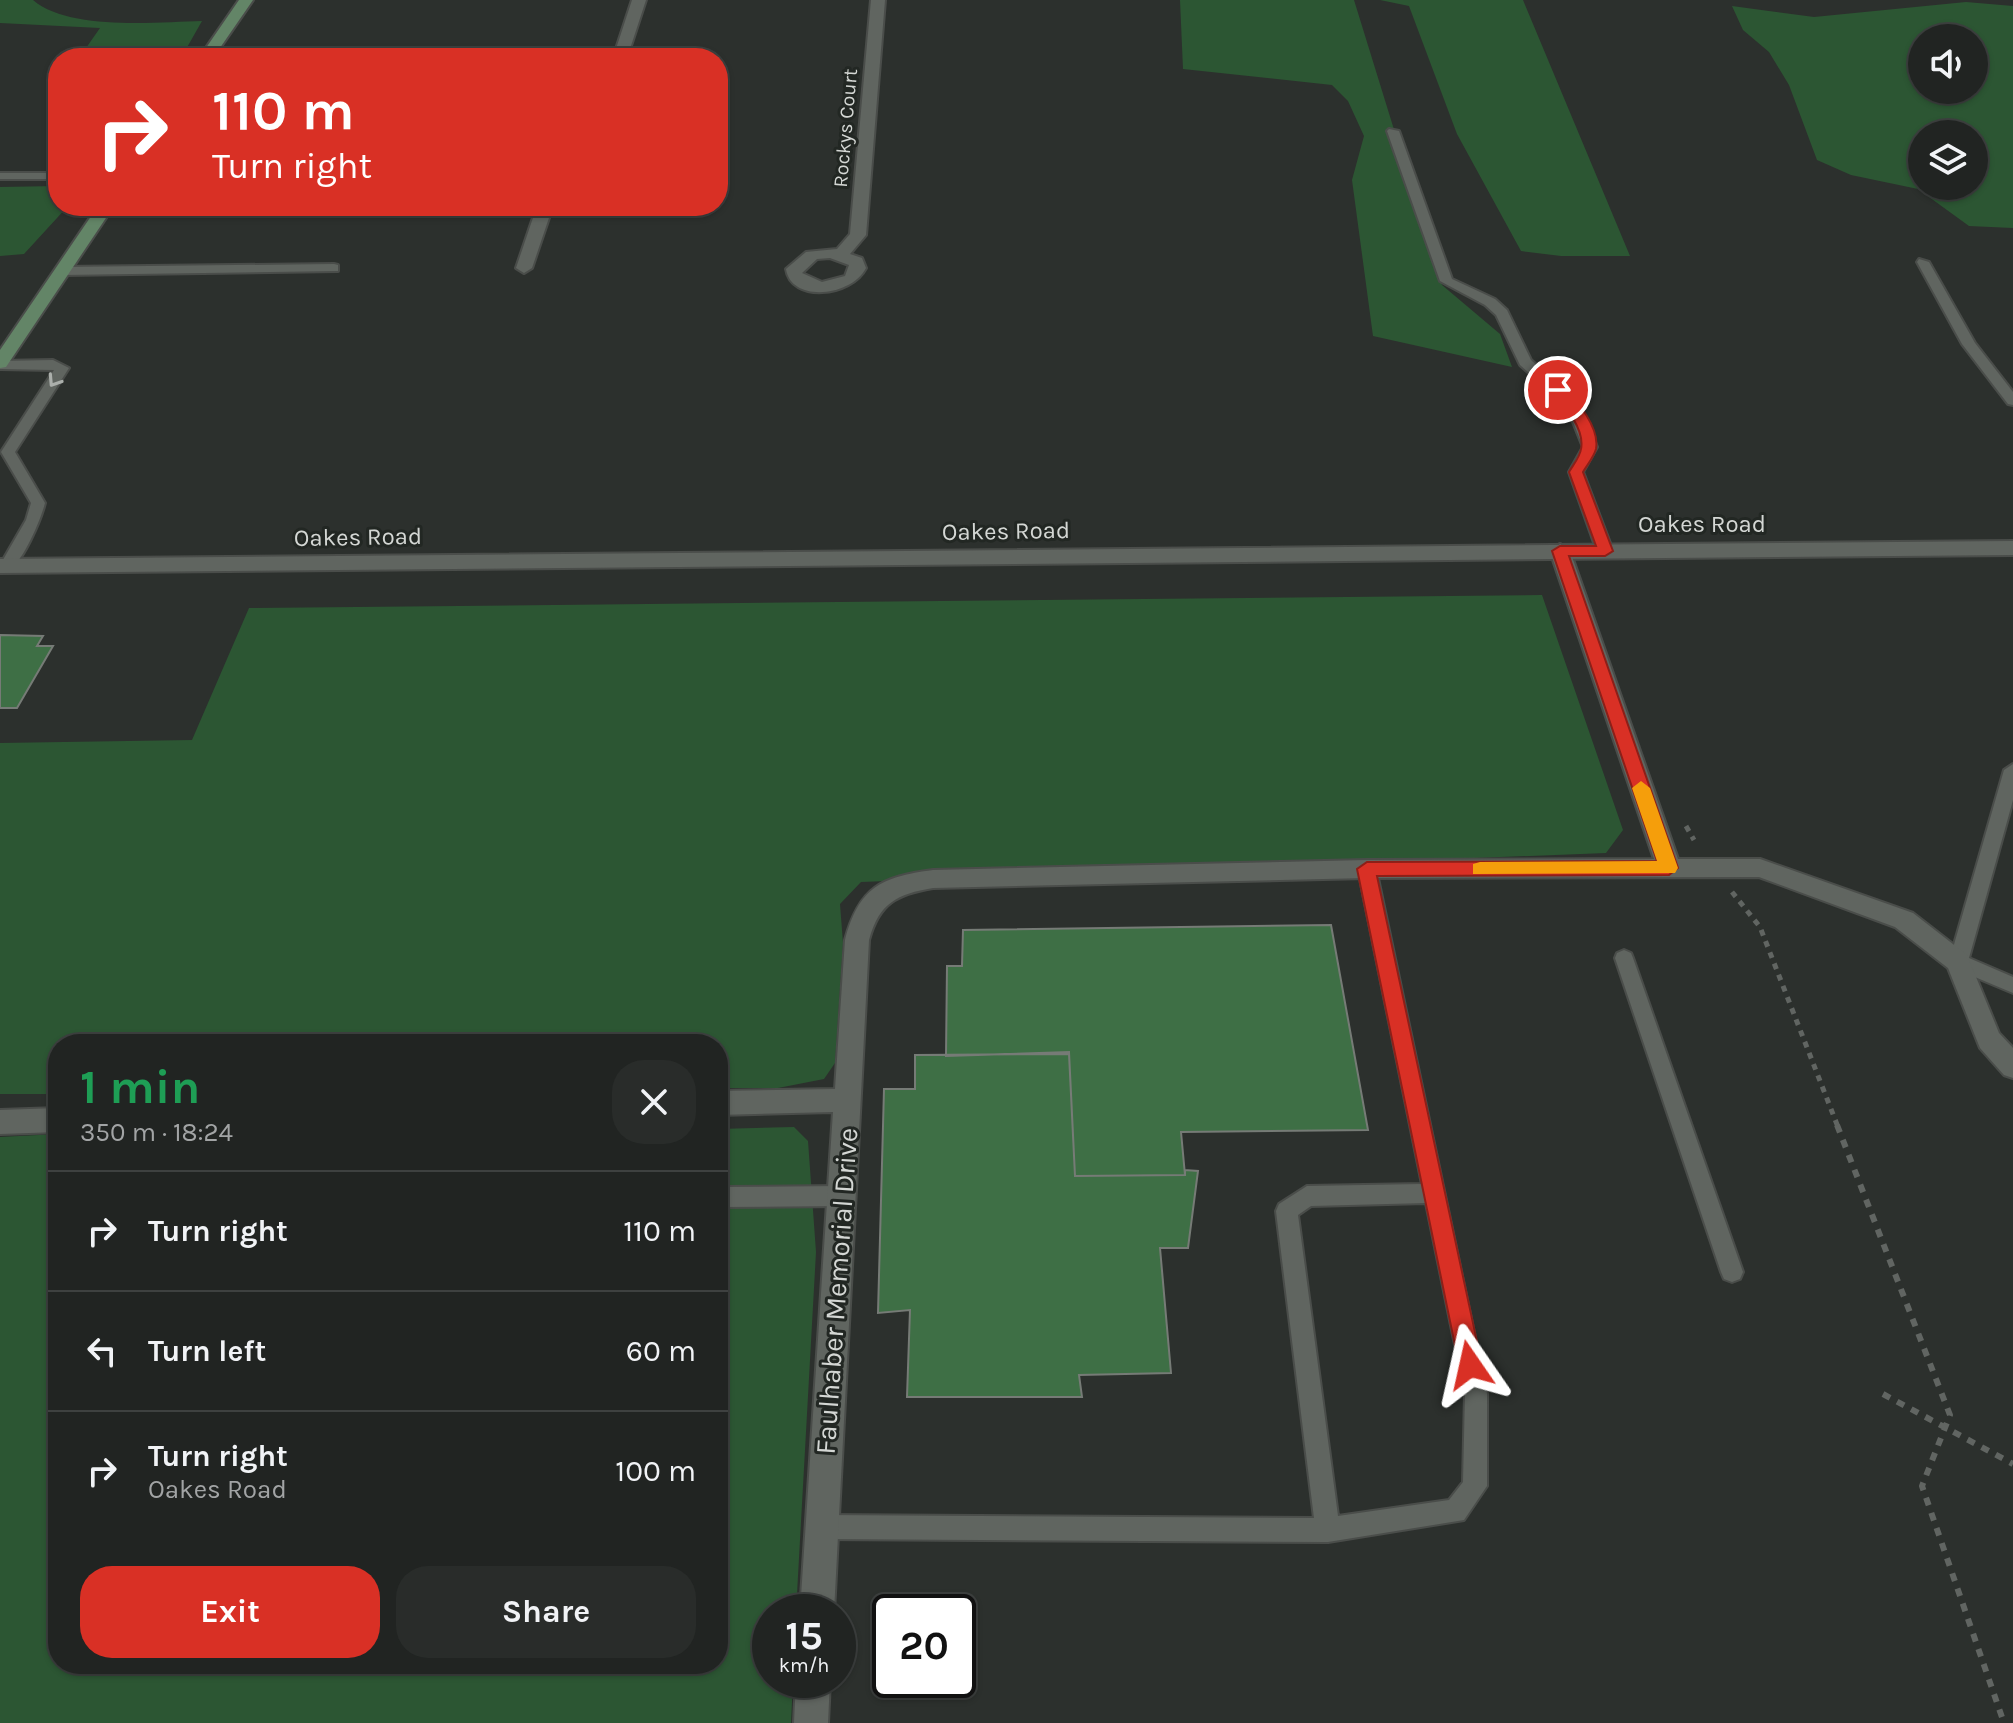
<!DOCTYPE html>
<meta charset="utf-8">
<style>
:root{--surface:#212422;--page:#292c2a;--text:#f1f3f6;--muted:#a2a4a5;--line:#3e4140;--accent:#d93025}
body{margin:0;font-family:Karla,sans-serif;background:var(--page);color:var(--text);height:100vh;display:flex;flex-direction:column;font-size:30px;white-space:nowrap}
*{box-sizing:border-box;margin:0}
p{font-size:26px;color:var(--muted)}
.icon{flex:none;width:44px;height:44px;fill:none;stroke:currentColor;stroke-width:2;stroke-linecap:round;stroke-linejoin:round}
.map{position:relative;flex:1;overflow:hidden}
.details{position:absolute;left:48px;top:1034px;width:680px;height:640px;display:flex;flex-direction:column;background:var(--surface);border-radius:32px;box-shadow:0 2px 6px #0004,0 0 0 2px var(--line)}
.details>*{flex:none}
.hud{position:absolute;left:48px;top:48px;width:680px;height:168px;border-radius:32px;box-shadow:0 2px 6px #0004,0 0 0 2px var(--line);background:#d93025;color:#fff;overflow:hidden}
.controls{position:absolute;left:1908px;top:24px;display:grid;gap:16px}
.controls a{display:grid;place-items:center;width:80px;height:80px;border-radius:50%;background:var(--surface);box-shadow:0 2px 6px #0004,0 0 0 2px var(--line);font-size:40px}
.speed{position:absolute;left:752px;top:1594px;display:flex;gap:16px;font-size:40px;font-weight:700;text-align:center}
.speed>*{display:grid;place-content:center;width:104px;height:104px;border-radius:50%;background:var(--surface);box-shadow:0 2px 6px #0004,0 0 0 2px var(--line);line-height:1}
.speed small{font-size:20px;font-weight:400}
.speed .limit{border:4px solid #111;border-radius:12px;background:#fff;color:#111}
.pin{position:absolute;display:grid;place-items:center;width:68px;height:68px;color:#fff;margin:-34px;border:4px solid #fff;border-radius:50%;box-shadow:0 2px 8px #0007}
.me{position:absolute;width:88px;margin:-44px;rotate:349deg;stroke-linejoin:round;filter:drop-shadow(0 0 6px #0008)}
.turn{display:flex;align-items:center;gap:28px;height:168px;padding:0 32px;font-size:36px}
.turn .icon{width:104px;height:104px;stroke-width:2.5}
.turn b{display:block;font-size:56px;line-height:68px}
.round{display:grid;place-items:center;flex:none;width:84px;height:84px;border-radius:32px;background:var(--page)}
.summary{display:flex;align-items:center;justify-content:space-between;height:136px;padding:0 32px}
h1{font-size:48px;font-weight:700;line-height:60px;color:#1e9e55}
.primary-button{display:flex;gap:16px;margin-top:auto;padding:16px 32px}
.primary-button a{flex:1;height:92px;border-radius:32px;background:var(--accent);color:#fff;font-size:32px;font-weight:700;line-height:92px;text-align:center}
.primary-button a+a{background:var(--page);color:var(--text)}
ul{padding:0;list-style:none}
li{display:flex;align-items:center;gap:24px;height:120px;padding:0 32px;border-top:2px solid var(--line)}
li div{flex:1}
li b{display:block;font-size:30px}
li em{font-style:normal}
.map>svg:first-child{display:block}
.green{fill:#2c5633;fill-rule:evenodd}
.building{fill:#3e6f45;stroke:#767b76;stroke-width:2}
.lines{fill:none;stroke-linecap:round;stroke-linejoin:round}
.service-casing{stroke:#4a4d4a;stroke-width:4}
.minor-casing{stroke:#4a4d4a;stroke-width:4}
.tertiary-casing{stroke:#4a4d4a;stroke-width:4}
.primary-casing{stroke:#4a4d4a;stroke-width:4}
.path-far1{stroke:#616562;stroke-width:5;stroke-dasharray:6 6;stroke-linecap:butt}
.path{stroke:#616562;stroke-width:6;stroke-dasharray:8 8;stroke-linecap:butt}
.service{fill:#606560;fill-rule:evenodd}
.minor{fill:#606560;fill-rule:evenodd}
.tertiary{fill:#606560;fill-rule:evenodd}
.primary{fill:#638567;fill-rule:evenodd}
.oneway{stroke:#abafab}
.route{fill:#d93025;stroke:#8d1f18;stroke-width:2}
.slow{fill:#f59e0b}
.labels{text-anchor:middle;stroke-width:6;stroke-linejoin:round;paint-order:stroke}
.far-street-label{font-size:20px;fill:#d4d7d4;stroke:#222723}
.street-label{font-size:24px;fill:#d4d7d4;stroke:#222723}
.near-street-label{font-size:28px;fill:#d4d7d4;stroke:#222723}
</style>
<div class="map">
<svg width="2013" height="1723" viewBox="0 0 2013 1723">
<rect width="100%" height="100%" fill="#2c302d"/>
<!-- green -->
<path class="green" d="M 0,0 L 33,0 C 69,31 156,22 202,21 L 181,58 L 79,58 L 100,28 L 0,23 Z
M 1180,0 L 1354,0 L 1442,285 L 1500,334 L 1512,367 L 1373,336 L 1352,180 L 1364,136 L 1348,101 L 1332,85 L 1183,69 Z
M 1380,0 L 1523,0 L 1630,256 L 1561,256 L 1521,251 L 1457,134 L 1409,6 Z
M 1966,2 L 2013,6 L 2013,228 L 1969,226 L 1918,189 L 1851,175 L 1817,160 L 1789,85 L 1769,52 L 1743,30 L 1732,6 L 1814,17 ZM 1974,38 L 1974,90 L 1922,90 L 1922,38 ZM 1974,134 L 1974,186 L 1922,186 L 1922,134 Z
M 58,186 L 58,206 L 68,206 L 24,254 L 0,256 L 0,187 Z
M 1542,595 L 1623,830 L 1606,853 L 861,882 L 840,904 L 843,943 L 835,1063 L 824,1079 L 778,1088 L 718,1088 L 718,1044 L 58,1044 L 58,1094 L 0,1094 L 0,743 L 192,740 L 249,608 Z
M 794,1127 L 808,1141 L 816,1252 L 796,1612 L 770,1612 L 770,1680 L 793,1680 L 791,1723 L 0,1723 L 0,1137 L 58,1134 L 58,1664 L 718,1664 L 718,1129 Z"/>
<!-- building -->
<path class="building" d="M 0,635 L 43,636 L 37,646 L 53,646 L 17,708 L 0,708 Z
M 1331,925 L 1368,1130 L 1181,1132 L 1185,1175 L 1075,1176 L 1069,1052 L 946,1056 L 947,966 L 962,966 L 963,930 Z
M 1069,1054 L 1075,1176 L 1185,1175 L 1185,1170 L 1198,1171 L 1188,1248 L 1160,1248 L 1171,1373 L 1079,1375 L 1082,1397 L 907,1397 L 910,1310 L 878,1313 L 884,1089 L 915,1089 L 915,1055 Z"/>
<g class="lines">
<!-- service casing -->
<g class="service-casing">
<path id="service" d="M 1389,129 L 1399,131 L 1452,279 L 1495,299 L 1507,310 L 1531,360 L 1580,405 L 1597,447 L 1583,472 L 1613,551 L 1610,554 L 1600,554 L 1597,551 L 1569,472 L 1583,447 L 1567,407 L 1520,365 L 1496,315 L 1485,305 L 1440,281 L 1387,131 Z
M 0,173 L 58,173 L 58,179 L 0,179 Z
M 1919,259 L 1929,262 L 1975,343 L 2013,392 L 2013,405 L 2008,404 L 1962,344 L 1917,262 Z
M 334,264 L 338,265 L 338,271 L 62,275 L 56,271 L 62,267 Z
M 53,360 L 69,368 L 15,452 L 45,503 C 41,519 22,565 7,571 L 2,570 L 0,565 L 26,520 L 31,503 L 1,452 L 54,370 L 0,369 L 0,361 Z
M 2013,764 L 2013,800 L 1969,958 L 2013,977 L 2013,993 L 1951,967 L 1949,962 L 2004,770 Z
M 1367,862 L 1373,864 L 1376,869 L 1487,1394 L 1487,1486 L 1464,1520 L 1328,1542 L 821,1539 L 812,1536 L 809,1527 L 812,1518 L 821,1515 L 1314,1518 L 1276,1211 L 1279,1204 L 1307,1186 L 1422,1184 L 1358,869 L 1361,864 ZM 1426,1203 L 1465,1394 L 1463,1482 L 1449,1500 L 1338,1516 L 1298,1215 L 1311,1206 Z
M 1624,950 L 1631,953 L 1633,958 L 1743,1272 L 1740,1279 L 1732,1282 L 1724,1279 L 1721,1272 L 1615,958 L 1617,953 Z
M 843,1186 L 850,1189 L 854,1196 L 850,1203 L 843,1206 L 718,1207 L 718,1187 Z"/>
</g>
<!-- minor casing -->
<g class="minor-casing">
<path id="minor" d="M 632,0 L 646,0 L 627,58 L 613,58 Z
M 871,0 L 885,0 L 866,235 L 850,254 L 862,258 L 866,268 C 851,297 791,303 786,269 L 806,252 L 837,249 L 850,234 ZM 830,258 L 849,265 L 845,276 L 822,282 L 802,273 L 817,259 Z
M 537,206 L 553,206 L 532,268 L 524,273 L 516,268 Z
M 1560,544 L 1570,551 L 1678,859 L 1760,859 L 1913,913 L 1967,955 L 1999,1033 L 2013,1048 L 2013,1078 L 2004,1075 L 1980,1048 L 1948,968 L 1895,927 L 1759,877 L 1367,878 L 933,888 C 897,894 879,903 869,940 L 834,1612 L 800,1612 L 833,1112 L 718,1115 L 718,1091 L 835,1089 L 845,940 C 859,887 881,877 933,870 L 1367,860 L 1654,859 L 1550,551 Z
M 58,1108 L 58,1132 L 0,1134 L 0,1110 Z
M 796,1680 L 830,1680 L 828,1723 L 794,1723 Z"/>
</g>
<!-- tertiary casing -->
<g class="tertiary-casing">
<path id="tertiary" d="M 2013,541 L 2013,555 L 0,573 L 0,559 Z"/>
</g>
<!-- primary casing -->
<g class="primary-casing">
<path id="primary" d="M 239,0 L 253,0 L 213,58 L 199,58 Z
M 98,206 L 114,206 L 6,367 L 0,368 L 0,350 Z"/>
</g>
<!-- path-far1 -->
<path class="path-far1" d="M 1686,826 L 1694,840
M 1732,892 L 1760,927 L 1838,1127"/>
<!-- path -->
<path class="path" d="M 1837,1125 L 1950,1415 L 1922,1486 L 2004,1723
M 1883,1394 L 2013,1464"/>
<!-- service -->
<use href="#service" class="service"/>
<!-- minor -->
<use href="#minor" class="minor"/>
<!-- tertiary -->
<use href="#tertiary" class="tertiary"/>
<!-- primary -->
<use href="#primary" class="primary"/>
</g>
<!-- one-way arrows -->
<defs><path id="oneway-chevron" d="M-2-3.5L2.5 0L-2 3.5" fill="none" stroke-width="1.6" stroke-linecap="round" stroke-linejoin="round" transform="scale(2)"/></defs>
<use class="oneway" href="#oneway-chevron" transform="translate(54 381) rotate(123)"/>
<!-- route -->
<path class="route" d="M 1553,387 L 1563,387 C 1577,400 1600,428 1596,449 C 1594,457 1587,465 1583,472 L 1613,551 L 1605,556 L 1569,556 L 1678,868 L 1669,875 L 1377,876 L 1482,1365 L 1478,1373 L 1470,1376 L 1462,1373 L 1459,1365 L 1357,869 L 1367,862 L 1657,861 L 1552,551 L 1560,546 L 1596,546 L 1569,472 C 1573,465 1580,457 1581,449 C 1585,430 1565,405 1553,393 Z"/>
<!-- slow -->
<path class="slow" d="M 1641,781 L 1650,788 L 1678,868 L 1675,873 L 1473,874 L 1473,864 L 1480,862 L 1657,861 L 1632,788 Z"/>
<g class="labels">
<!-- far-street labels -->
<g class="far-street-label">
<text transform="translate(845 128) rotate(-85)" y="7">Rockys Court</text>
</g>
<!-- street labels -->
<g class="street-label">
<text x="1702" y="532">Oakes Road</text>
<text transform="translate(1006 531) rotate(-1)" y="8">Oakes Road</text>
<text transform="translate(358 537) rotate(-1)" y="8">Oakes Road</text>
</g>
<!-- near-street labels -->
<g class="near-street-label">
<text transform="translate(836 1291) rotate(-86)" y="10">Faulhaber Memorial Drive</text>
</g>
</g>
</svg>
<div class="controls">
<a><svg class="icon" aria-label="sound" viewBox="0 0 24 24"><path d="M4 9h4l5-4v14l-5-4H4zM17 9q2 3 0 6"/></svg></a>
<a><svg class="icon" aria-label="layers" viewBox="0 0 24 24"><path d="M12 4l9 5-9 5-9-5zM3 14l9 5 9-5"/></svg></a>
</div>
<div class="speed"><div>15<small>km/h</small></div><div class="limit">20</div></div>
<div class="pin" style="left:1558px;top:390px;background:#d93025"><svg class="icon" aria-label="arrive" viewBox="0 0 24 24"><path d="M6 21V4h12l-3 4 3 4H6"/></svg></div>
<svg class="me" style="left:1470px;top:1365px" viewBox="-20 -20 40 40"><path d="M0-17L14 15 0 8-14 15z" fill="#d93025" stroke="#fff" stroke-width="4"/></svg>
<div class="hud">
<div class="turn"><svg class="icon" aria-label="right" viewBox="0 0 24 24"><path d="M7 20v-9h11M14 6l5 5-5 5"/></svg><div><b>110 m</b>Turn right</div></div>
</div>
<section class="details">
<div class="summary"><div><h1>1 min</h1><p>350 m · 18:24</p></div><a class="round"><svg class="icon" aria-label="close" viewBox="0 0 24 24"><path d="M6 6l12 12M18 6L6 18"/></svg></a></div>
<ul>
<li><svg class="icon" aria-label="right" viewBox="0 0 24 24"><path d="M7 20v-9h11M14 6l5 5-5 5"/></svg><div><b>Turn right</b></div><em>110 m</em></li>
<li><svg class="icon" aria-label="left" viewBox="0 0 24 24"><path d="M17 20v-9H6M10 6l-5 5 5 5"/></svg><div><b>Turn left</b></div><em>60 m</em></li>
<li><svg class="icon" aria-label="right" viewBox="0 0 24 24"><path d="M7 20v-9h11M14 6l5 5-5 5"/></svg><div><b>Turn right</b><p>Oakes Road</p></div><em>100 m</em></li>
</ul>
<div class="primary-button"><a>Exit</a><a>Share</a></div>
</section>
</div>
